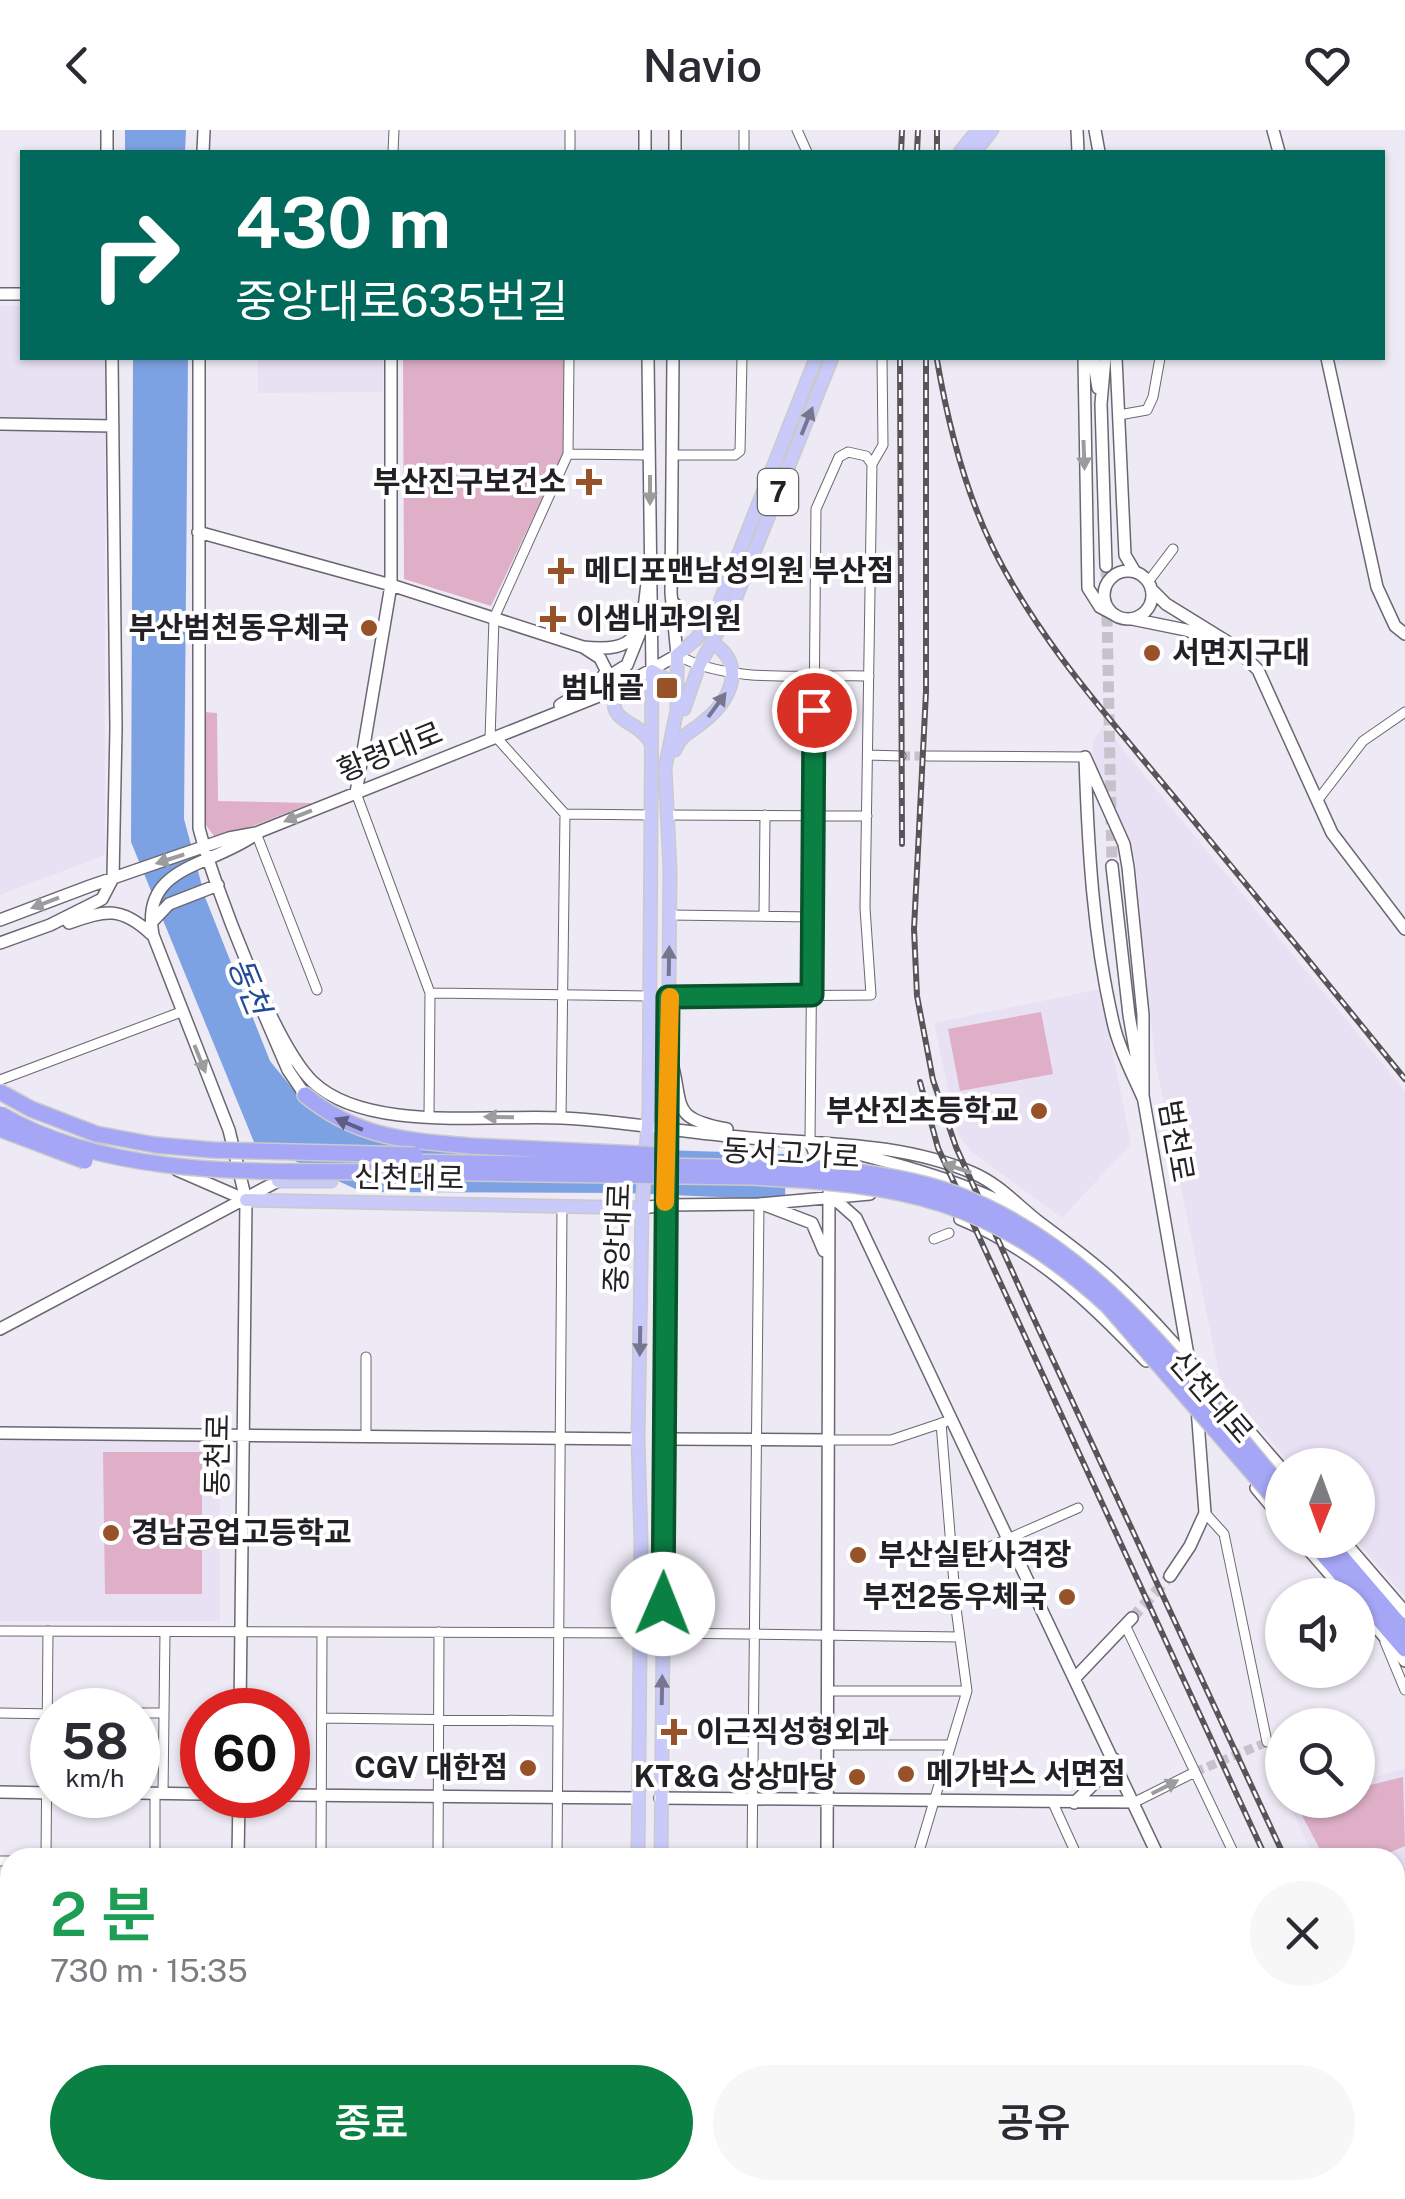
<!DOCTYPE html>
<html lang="ko">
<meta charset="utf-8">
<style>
:root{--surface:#fff;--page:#f7f7f7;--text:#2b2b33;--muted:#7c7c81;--accent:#0b8043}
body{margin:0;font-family:"Public Sans","Noto Sans KR",sans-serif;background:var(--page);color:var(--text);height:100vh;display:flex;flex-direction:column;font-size:38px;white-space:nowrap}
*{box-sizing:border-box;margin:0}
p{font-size:32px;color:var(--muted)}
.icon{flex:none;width:55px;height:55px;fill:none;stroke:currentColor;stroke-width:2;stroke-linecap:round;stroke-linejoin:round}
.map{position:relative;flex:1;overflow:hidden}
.drawer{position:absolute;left:0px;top:1718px;width:1405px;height:352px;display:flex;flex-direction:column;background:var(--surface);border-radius:30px 30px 0 0;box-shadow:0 2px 8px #0004}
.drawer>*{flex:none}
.banner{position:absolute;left:20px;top:20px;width:1365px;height:210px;border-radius:0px;box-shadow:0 2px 8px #0004;background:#00695c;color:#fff;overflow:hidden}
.needle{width:65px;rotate:181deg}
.tools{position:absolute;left:1265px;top:1318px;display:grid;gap:20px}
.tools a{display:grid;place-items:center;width:110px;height:110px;border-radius:50%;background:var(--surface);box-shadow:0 2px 8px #0004;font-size:50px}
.speed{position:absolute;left:30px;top:1558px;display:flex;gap:20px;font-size:50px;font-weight:700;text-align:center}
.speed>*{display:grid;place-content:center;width:130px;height:130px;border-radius:50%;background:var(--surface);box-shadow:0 2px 8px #0004;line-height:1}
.speed small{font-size:25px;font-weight:400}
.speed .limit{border:15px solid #d22;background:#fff;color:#111}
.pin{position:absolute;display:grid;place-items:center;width:85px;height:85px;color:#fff;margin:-42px;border:5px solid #fff;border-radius:50%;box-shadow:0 2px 10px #0007}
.me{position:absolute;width:110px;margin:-55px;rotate:1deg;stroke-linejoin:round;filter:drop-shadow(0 0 8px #0008)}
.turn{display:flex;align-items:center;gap:35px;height:210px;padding:0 50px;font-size:45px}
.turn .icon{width:130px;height:130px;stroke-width:2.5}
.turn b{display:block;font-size:70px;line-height:85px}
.round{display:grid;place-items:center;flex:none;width:105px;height:105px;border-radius:52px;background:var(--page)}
.overview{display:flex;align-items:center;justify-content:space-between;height:170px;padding:0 50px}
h1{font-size:60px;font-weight:600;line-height:75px;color:#1e9e55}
.action{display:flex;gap:20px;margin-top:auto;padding:20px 50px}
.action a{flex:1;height:115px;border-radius:60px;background:var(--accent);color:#fff;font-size:40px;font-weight:600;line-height:115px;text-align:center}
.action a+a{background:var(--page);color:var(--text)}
header{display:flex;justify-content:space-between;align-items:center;height:130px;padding:0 50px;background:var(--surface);font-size:45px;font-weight:600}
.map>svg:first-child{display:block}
.built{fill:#e8e0f3}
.green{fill:#dfafc8}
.water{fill:#7da2e3}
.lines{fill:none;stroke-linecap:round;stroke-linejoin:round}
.street-tunnel{stroke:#c5c2cb;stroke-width:9;stroke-dasharray:9 4.5;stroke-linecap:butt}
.secondary-tunnel{stroke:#c5c2cb;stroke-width:11;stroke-dasharray:11 5.5;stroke-linecap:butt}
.street-casing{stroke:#6b6771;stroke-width:11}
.secondary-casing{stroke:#6b6771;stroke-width:14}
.primary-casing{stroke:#cacacb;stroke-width:15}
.highway-casing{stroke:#cacacb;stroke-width:18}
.street{stroke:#fff;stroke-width:9}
.secondary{stroke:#fff;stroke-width:11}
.primary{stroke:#c9caf9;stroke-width:12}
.highway{stroke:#a5a6f5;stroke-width:15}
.rail-casing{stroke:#57545a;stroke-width:6}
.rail{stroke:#fff;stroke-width:2.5;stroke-dasharray:8;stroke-linecap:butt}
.highway-bridge-casing{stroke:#cacacb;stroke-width:18;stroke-linecap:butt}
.highway-bridge{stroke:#a5a6f5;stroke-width:15}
.oneway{fill:#76768f}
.oneway2{fill:#9c9b9d}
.oneway3{fill:#5e5d83}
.route-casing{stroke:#07532c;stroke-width:25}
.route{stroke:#0b8043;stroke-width:18}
.slow{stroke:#f59e0b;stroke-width:18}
.poi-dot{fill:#985229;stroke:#fff;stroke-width:4}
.labels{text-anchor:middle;stroke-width:8;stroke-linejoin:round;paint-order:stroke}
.shield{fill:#fff;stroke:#656466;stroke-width:2.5}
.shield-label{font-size:28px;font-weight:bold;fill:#232125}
.poi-label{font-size:30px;font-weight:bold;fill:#232125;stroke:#fff;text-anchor:end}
.street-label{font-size:30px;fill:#232125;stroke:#fff}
.water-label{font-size:32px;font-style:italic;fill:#234b98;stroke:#fff}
</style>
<header><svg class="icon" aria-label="back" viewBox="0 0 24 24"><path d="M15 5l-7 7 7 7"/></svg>Navio<svg class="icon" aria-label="heart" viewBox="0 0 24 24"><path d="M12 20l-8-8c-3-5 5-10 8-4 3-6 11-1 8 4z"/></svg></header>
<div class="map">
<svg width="1405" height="2069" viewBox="0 0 1405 2069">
<rect width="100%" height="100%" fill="#eeeaf5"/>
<!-- built -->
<path class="built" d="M 0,176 L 22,176 L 22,228 L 105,228 L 105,725 L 0,765 Z
M 258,228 L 383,228 L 383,262 L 258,263 Z
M 1103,595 L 1405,961 L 1405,1467 L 1356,1410 L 1358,1335 L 1291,1335 L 1220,1249 L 1155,930 L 1135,727 L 1131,726 L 1117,680 L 1092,626 L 1093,611 Z
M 1100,859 L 1131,1014 L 1062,1088 L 972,1022 L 958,1005 L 934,893 Z
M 0,1309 L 220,1310 L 220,1491 L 0,1491 Z
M 1405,1639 L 1405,1855 L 1395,1863 L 1395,1728 L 1314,1727 L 1287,1670 L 1358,1670 L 1358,1651 Z"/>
<!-- green -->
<path class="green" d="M 403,228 L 565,228 L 563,325 L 491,476 L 404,449 Z
M 204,582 L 217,583 L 218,671 L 312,673 L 235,703 L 214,706 L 205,694 Z
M 1041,882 L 1053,944 L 960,961 L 948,899 Z
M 103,1322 L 202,1322 L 202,1464 L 105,1464 Z
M 1403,1647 L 1405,1716 L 1379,1727 L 1324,1727 L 1296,1674 L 1310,1670 L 1358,1670 L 1358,1658 Z"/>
<!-- water -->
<path class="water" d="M 125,0 L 186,0 L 185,22 L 125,22 Z
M 133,228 L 188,228 L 184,689 L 205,767 L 270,931 L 296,963 L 320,984 L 358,1006 L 381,1011 L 786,1024 L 785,1070 L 626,1063 L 362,1062 L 254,1012 L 131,712 Z"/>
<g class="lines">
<!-- street-tunnel -->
<path class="street-tunnel" d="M 901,626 L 927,626
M 1195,1642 L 1267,1612"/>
<!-- secondary-tunnel -->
<path class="secondary-tunnel" d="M 1106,436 L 1112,736
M 1132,1488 L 1170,1446"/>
<!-- street casing -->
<g class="street-casing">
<path id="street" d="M 797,0 L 807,22
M 393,22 L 394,0
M 570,22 L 570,0
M 744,22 L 744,0
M 1119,285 L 1147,280 L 1153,267 L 1160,228
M 568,324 L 649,325
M 672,325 L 735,325 L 740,321 L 742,228
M 1148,452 L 1173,419
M 677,525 C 731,555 809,544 869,546
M 496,607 L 565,684 L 561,988
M 490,609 L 494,488 L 568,324 L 569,228
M 868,625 L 901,626
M 927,626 L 1085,627
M 356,663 L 430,863 L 429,986
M 1317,671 L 1363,611 L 1405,582
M 565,684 L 652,685
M 667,685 L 867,686
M 256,703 L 317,860
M 669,785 L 812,787
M 764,786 L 765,685
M 430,863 L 650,866
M 668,867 L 871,865 L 865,778 L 872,334 L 883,315 L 882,228
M 0,950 L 181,882
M 810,1011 L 816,379 L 839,327 L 848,322 L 866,326 L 872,334
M 934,1109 L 949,1103
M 366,1227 L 366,1306
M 828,1310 L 891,1310 L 945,1292
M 1205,1383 L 1224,1404 L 1267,1612
M 953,1433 L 1078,1378
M 1125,1495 L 1236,1728
M 0,1501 L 639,1503
M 663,1503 L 960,1507
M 1385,1512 L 1405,1560
M 828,1561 L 967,1561
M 0,1583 L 52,1584
M 138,1583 L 164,1583
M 322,1588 L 558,1591
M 828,1615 L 951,1615
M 163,1664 L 165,1502
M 1135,1672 L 1195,1642
M 1053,1673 L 1078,1728
M 46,1728 L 48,1501
M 155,1728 L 155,1664
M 321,1728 L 322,1502
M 438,1728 L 439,1502
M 557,1728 L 562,1076
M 752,1728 L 759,1074
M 917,1728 L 967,1561 L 956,1478 L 941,1293
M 0,1731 L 10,1731
M 0,1799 L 10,1799
M 0,1858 L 10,1858
M 0,1914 L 10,1915
M 0,1978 L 10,1978
M 900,2060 L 900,2069
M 1353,2060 L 1355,2069
M 1393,2060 L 1398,2069
M 42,2069 L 42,2060
M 391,2069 L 395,2060
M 472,2069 L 479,2060
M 1289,2069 L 1289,2060"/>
</g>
<!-- secondary casing -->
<g class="secondary-casing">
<path id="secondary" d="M 645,0 L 645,22
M 1077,0 L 1078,22
M 1095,0 L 1099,22
M 1273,0 L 1279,22
M 107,22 L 107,0
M 203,22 L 204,0
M 675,22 L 675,0
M 0,164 L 22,164
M 199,228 L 199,698 C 213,753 274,915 313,952 C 367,1003 491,984 562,988 C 625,991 687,1003 750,1008 C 824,1014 904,1013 973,1043 C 999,1054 1017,1075 1039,1092 C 1063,1110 1088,1128 1110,1148 C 1173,1206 1226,1276 1282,1339
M 648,228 L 652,541
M 1084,228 L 1088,458 L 1100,477 L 1115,485
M 1093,228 L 1098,258
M 1105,228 L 1101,274 L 1106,436
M 1116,228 L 1125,425 L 1135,442
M 1327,228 L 1377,457 L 1395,496 L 1405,504
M 0,294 L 113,296
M 198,402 L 391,455 L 583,517
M1104 465a24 24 0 1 1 48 0a24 24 0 1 1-48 0Z
M 1151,459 L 1166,474 L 1234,516 L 1258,540 L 1332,703 L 1405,799
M 675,474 C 682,492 697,491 713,487
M 1132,489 L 1186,500 L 1216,510
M 603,550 L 627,535 L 639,505
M 560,575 L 594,555 L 607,542 L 600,528 L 583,517 C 639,523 642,503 647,452
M 1085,627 L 1124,714 L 1128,737 L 1143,885 L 1143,968 C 1133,945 1120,921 1114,896 C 1093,808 1088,717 1085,627 Z
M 356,663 L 391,455 L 391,228
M 1112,736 L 1129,885 L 1189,1231
M 0,790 L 90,756 L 229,708 L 256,703 L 619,558 L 677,525 L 671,463 L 673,228
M 69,793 C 106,780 121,776 151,804
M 151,793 L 169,774 L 218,755
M 0,813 L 50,795 L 102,769 L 113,748 L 116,598 L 112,228
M 260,875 L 288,940 L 305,965
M 670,926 C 685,975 667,988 727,999
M 810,1011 L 823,1045
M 858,1024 C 916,1039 971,1055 1024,1083
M 177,1040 L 246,1070
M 830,1065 L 856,1088 L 1159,1728
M 765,1075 L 812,1093 L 824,1121
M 642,1078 L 665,1075 L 759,1074 L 870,1064
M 960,1089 C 1036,1120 1090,1172 1146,1231
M 0,1199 L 278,1051
M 0,1303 L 638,1309
M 664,1309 L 828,1310
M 1256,1358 L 1282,1389
M 1300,1410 L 1348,1465
M 1343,1410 L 1405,1482
M 1170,1446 L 1190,1416 L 1205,1383 L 1197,1278
M 1358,1476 L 1405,1531
M 1075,1548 L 1132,1488
M 240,1580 L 246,1070 L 229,1000 L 153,805 C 140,736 209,737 253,706
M 0,1662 L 52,1663
M 138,1663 L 202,1664
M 288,1665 L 638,1668
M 660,1668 L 1135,1672
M 1074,1673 L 1103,1645 L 1114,1629
M 238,1728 L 239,1665
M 827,1728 L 829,1062
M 825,2060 L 826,2069
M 234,2069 L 234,2060
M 1215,2069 L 1215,2060"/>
</g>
<!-- primary casing -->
<g class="primary-casing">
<path id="primary" d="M 960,22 L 978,0
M 975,22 L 992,0
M 619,558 C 601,593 639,589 650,612
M 684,579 L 699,536 L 735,470 L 832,228
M 675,620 C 680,605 692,602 703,592 C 731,570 747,535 713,513
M 278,1051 L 331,1051
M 246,1070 L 642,1078
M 638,1728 L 641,1412 L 638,1309 L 642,1078 L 649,979 L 652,541 L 673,553 L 675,564
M 661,1728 L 670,740 L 665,638 L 677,580 L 677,525 L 696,509 L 715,484 L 816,228
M 656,2060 L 656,2069
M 634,2069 L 634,2060"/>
</g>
<!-- highway casing -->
<g class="highway-casing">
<path id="highway" d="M 0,962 L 31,979 L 96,1004
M 305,965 C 357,1008 405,1010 470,1016
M 1311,1410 L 1405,1519
M 1327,1410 L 1405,1501"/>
</g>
<!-- street -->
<use href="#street" class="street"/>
<!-- secondary -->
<use href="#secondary" class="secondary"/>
<!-- primary -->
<use href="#primary" class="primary"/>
<!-- highway -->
<use href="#highway" class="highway"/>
<!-- rail casing -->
<g class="rail-casing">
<path id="rail" d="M 901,22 L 902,0
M 917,22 L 918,0
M 937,22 L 937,0
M 900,228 L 902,714
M 926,228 L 926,562 L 914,799 L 917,866 L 933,950 L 956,1017 L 1027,1174 L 1285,1728
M 937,230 C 948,294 964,359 993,418 C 1038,510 1110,589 1175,668 C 1252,761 1329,855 1405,949
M 920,952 L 938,1018 L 1266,1728
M 1395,1961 L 1405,1982
M 1395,2005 L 1405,2027"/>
</g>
<!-- rail -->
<use href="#rail" class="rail"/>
<!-- highway-bridge casing -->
<g class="highway-bridge-casing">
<path id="highway-bridge" d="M 0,984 C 118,1053 276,1040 408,1042 C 522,1044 635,1045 749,1047 C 903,1054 991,1069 1108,1176 L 1282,1377
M 0,999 L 85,1031
M 96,1004 L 155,1015 L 212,1020 L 415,1025
M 470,1016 L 661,1025
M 403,1032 L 836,1039 C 877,1044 918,1050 956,1064 C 1098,1117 1187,1247 1282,1358"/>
</g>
<!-- highway-bridge -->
<use href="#highway-bridge" class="highway-bridge"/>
</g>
<!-- one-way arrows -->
<defs><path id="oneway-solid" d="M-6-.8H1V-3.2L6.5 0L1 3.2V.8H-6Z" transform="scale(2.5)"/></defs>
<g class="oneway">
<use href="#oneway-solid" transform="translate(807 291) rotate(-68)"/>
<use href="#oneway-solid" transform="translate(717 575) rotate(-54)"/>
<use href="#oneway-solid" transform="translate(669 831) rotate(-89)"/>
<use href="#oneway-solid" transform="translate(640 1211) rotate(91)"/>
<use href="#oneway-solid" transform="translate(662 1560) rotate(-89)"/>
</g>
<g class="oneway2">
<use href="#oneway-solid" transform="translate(1084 325) rotate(88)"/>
<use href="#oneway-solid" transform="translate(650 360) rotate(90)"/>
<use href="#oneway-solid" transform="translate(298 686) rotate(158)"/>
<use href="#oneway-solid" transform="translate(170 729) rotate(162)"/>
<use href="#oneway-solid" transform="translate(45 773) rotate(159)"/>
<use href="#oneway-solid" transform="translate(200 929) rotate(68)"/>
<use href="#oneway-solid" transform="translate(499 987) rotate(-179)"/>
<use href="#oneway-solid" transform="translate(957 1038) rotate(-162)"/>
<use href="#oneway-solid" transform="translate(1165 1657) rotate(-27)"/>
</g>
<use class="oneway3" href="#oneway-solid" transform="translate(349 994) rotate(-157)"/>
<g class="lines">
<!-- route casing -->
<g class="route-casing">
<path id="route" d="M 663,1474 L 668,867 L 812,865 L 814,580"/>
</g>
<!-- route -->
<use href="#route" class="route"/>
<!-- slow -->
<path class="slow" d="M 665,1072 L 670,867"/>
</g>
<!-- markers -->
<g class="poi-dot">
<path d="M584 337h10v10h10v10h-10v10h-10v-10h-10v-10h10z"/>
<path d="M556 426h10v10h10v10h-10v10h-10v-10h-10v-10h10z"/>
<path d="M548 474h10v10h10v10h-10v10h-10v-10h-10v-10h10z"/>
<circle cx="369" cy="498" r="10"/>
<circle cx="1152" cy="523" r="10"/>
<rect x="655" y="546" width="24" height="24" rx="5"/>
<circle cx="1039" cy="981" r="10"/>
<circle cx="111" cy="1403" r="10"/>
<circle cx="858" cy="1425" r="10"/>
<circle cx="1067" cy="1467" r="10"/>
<path d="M669 1587h10v10h10v10h-10v10h-10v-10h-10v-10h10z"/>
<circle cx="528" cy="1638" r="10"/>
<circle cx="906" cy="1644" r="10"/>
<circle cx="857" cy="1647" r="10"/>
</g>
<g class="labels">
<!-- shield labels -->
<rect class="shield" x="758" y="339" width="40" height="46" rx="8"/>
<g class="shield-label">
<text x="778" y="372">7</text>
</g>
<!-- poi labels -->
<g class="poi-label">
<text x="566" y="362">부산진구보건소</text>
<text x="584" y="451" text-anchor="start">메디포맨남성의원 부산점</text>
<text x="576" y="499" text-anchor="start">이샘내과의원</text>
<text x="349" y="508">부산범천동우체국</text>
<text x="1172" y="533" text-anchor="start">서면지구대</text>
<text x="644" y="568">범내골</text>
<text x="1019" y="991">부산진초등학교</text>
<text x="131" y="1413" text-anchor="start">경남공업고등학교</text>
<text x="878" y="1435" text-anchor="start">부산실탄사격장</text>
<text x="1047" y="1477">부전2동우체국</text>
<text x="696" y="1612" text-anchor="start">이근직성형외과</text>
<text x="508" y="1648">CGV 대한점</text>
<text x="926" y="1654" text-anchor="start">메가박스 서면점</text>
<text x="837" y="1657">KT&amp;G 상상마당</text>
</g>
<!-- street labels -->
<g class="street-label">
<text transform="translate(390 622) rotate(-22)" y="10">황령대로</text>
<text transform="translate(1176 1011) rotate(80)" y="10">범천로</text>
<text transform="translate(791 1024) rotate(3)" y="10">동서고가로</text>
<text transform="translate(409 1048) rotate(1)" y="10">신천대로</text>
<text transform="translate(618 1108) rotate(-88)" y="10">중앙대로</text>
<text transform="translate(1211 1267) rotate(49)" y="10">신천대로</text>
<text transform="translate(218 1325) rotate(-89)" y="10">동천로</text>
</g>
<!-- water labels -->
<g class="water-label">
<text transform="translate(249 856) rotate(68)" y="11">동천</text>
</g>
</g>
</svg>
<div class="tools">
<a><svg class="needle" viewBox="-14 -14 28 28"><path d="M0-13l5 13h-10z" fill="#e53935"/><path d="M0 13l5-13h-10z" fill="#7c7c81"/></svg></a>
<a><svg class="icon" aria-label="sound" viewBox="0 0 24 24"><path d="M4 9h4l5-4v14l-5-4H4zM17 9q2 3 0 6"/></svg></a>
<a><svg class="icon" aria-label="search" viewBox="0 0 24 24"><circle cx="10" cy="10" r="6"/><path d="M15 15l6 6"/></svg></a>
</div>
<div class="speed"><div>58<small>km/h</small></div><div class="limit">60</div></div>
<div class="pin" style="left:814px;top:580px;background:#d93025"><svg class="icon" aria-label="arrive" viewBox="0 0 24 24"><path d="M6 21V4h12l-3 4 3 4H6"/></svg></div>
<svg class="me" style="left:663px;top:1474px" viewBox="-20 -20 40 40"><circle r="19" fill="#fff"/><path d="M0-13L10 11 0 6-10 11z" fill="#0b8043"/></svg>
<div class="banner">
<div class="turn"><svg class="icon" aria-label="right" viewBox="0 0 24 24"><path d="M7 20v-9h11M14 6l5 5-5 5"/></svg><div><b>430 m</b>중앙대로635번길</div></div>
</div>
<section class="drawer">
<div class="overview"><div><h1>2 분</h1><p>730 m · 15:35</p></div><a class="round"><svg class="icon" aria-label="close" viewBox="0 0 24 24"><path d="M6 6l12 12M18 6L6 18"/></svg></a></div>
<div class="action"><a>종료</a><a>공유</a></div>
</section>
</div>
